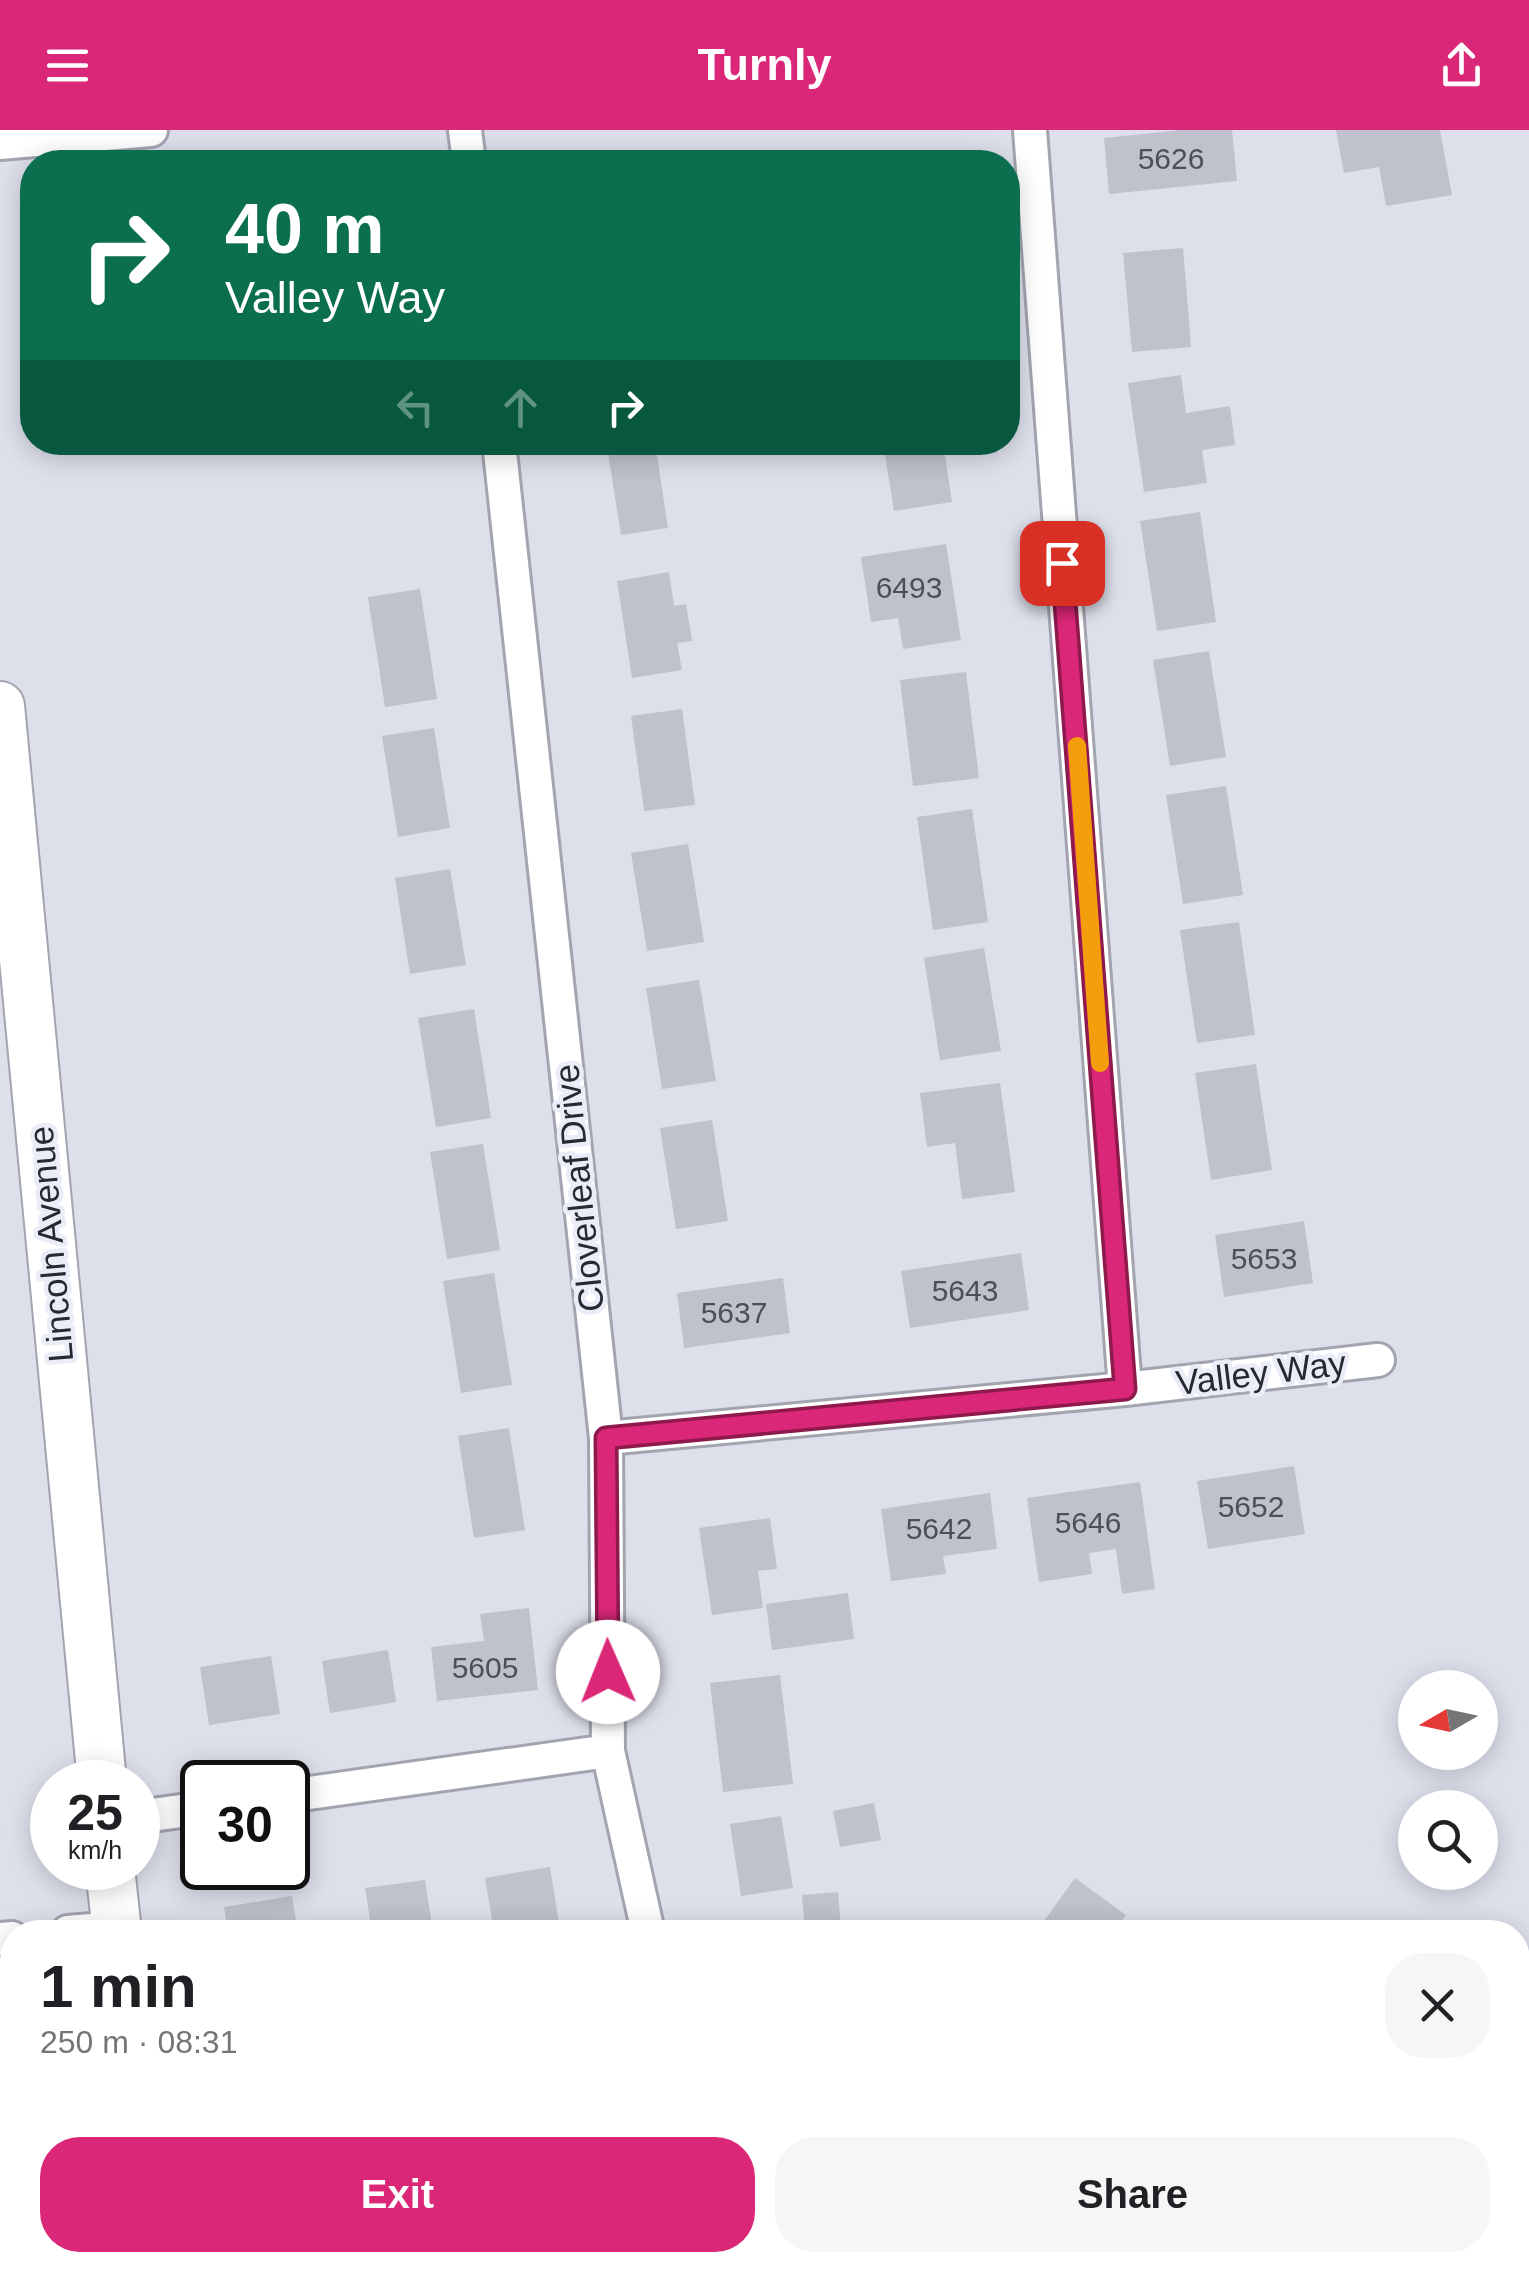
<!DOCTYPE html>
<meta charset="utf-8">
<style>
:root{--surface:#fff;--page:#f6f6f6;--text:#202124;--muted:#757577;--accent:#db2777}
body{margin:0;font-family:Helvetica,sans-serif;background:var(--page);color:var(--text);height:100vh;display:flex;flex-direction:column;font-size:38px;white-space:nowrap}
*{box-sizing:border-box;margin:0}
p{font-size:32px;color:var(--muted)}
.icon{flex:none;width:55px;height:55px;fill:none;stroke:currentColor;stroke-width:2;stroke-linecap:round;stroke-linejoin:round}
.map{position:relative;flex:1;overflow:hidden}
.drawer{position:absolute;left:0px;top:1790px;width:1530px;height:352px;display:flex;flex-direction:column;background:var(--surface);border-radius:40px 40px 0 0;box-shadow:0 5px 25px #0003}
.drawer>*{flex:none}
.hud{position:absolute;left:20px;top:20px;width:1000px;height:305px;border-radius:40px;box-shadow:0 5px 25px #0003;background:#0b6e4f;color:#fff;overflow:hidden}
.needle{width:65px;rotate:261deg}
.controls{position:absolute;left:1398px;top:1540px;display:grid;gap:20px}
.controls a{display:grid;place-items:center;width:100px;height:100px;border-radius:50%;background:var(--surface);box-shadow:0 5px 25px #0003;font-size:50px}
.speed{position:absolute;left:30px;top:1630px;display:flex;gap:20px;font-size:50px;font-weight:700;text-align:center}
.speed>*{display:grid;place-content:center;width:130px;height:130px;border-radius:50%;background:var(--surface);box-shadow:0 5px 25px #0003;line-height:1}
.speed small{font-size:25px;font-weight:400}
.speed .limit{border:5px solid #111;border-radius:15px;background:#fff;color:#111}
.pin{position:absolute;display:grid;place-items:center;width:85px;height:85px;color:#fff;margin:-42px;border-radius:20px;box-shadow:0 5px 15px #0006}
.me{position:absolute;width:110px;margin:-55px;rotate:359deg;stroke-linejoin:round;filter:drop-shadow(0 0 8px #0008)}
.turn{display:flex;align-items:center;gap:35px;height:210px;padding:0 40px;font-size:45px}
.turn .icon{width:130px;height:130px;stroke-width:2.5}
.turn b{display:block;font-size:70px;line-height:85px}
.lanes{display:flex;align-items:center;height:95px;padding:0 40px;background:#0003;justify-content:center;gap:50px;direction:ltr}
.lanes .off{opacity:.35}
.round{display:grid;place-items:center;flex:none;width:105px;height:105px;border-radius:40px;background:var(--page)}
.overview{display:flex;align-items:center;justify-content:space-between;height:170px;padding:0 40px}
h1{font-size:60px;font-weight:800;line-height:75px}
.primary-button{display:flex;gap:20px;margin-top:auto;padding:20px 40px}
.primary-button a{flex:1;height:115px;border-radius:40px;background:var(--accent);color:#fff;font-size:40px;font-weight:800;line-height:115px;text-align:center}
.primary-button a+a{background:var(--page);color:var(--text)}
header{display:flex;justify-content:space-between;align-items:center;height:130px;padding:0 40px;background:var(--accent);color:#fff;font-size:45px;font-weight:800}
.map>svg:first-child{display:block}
.building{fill:#bfc1cd}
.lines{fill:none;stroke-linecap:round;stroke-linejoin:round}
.street-casing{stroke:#a2a4b0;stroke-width:38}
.secondary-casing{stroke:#a2a4b0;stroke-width:52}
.street{stroke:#fff;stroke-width:32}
.secondary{stroke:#fff;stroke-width:48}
.route-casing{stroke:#8e194d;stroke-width:25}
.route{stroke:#db2777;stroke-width:18}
.slow{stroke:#f59e0b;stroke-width:18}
.labels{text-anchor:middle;stroke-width:9;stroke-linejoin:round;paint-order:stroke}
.number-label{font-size:30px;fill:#4e4f56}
.street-label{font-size:35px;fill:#28292e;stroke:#eaecf8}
</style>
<header><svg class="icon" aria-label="menu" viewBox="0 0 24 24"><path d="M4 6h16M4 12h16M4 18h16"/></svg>Turnly<svg class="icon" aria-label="share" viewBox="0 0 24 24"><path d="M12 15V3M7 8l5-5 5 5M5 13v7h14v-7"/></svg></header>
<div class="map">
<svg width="1529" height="2142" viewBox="0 0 1529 2142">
<rect width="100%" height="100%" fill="#dddfeb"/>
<!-- building -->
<path class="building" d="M 1181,0 L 1232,0 L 1237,51 L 1109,64 L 1104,8 Z
M 1336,0 L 1440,0 L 1452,65 L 1386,76 L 1379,37 L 1344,43 Z
M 1183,118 L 1191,217 L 1132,222 L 1123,123 Z
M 1181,245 L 1186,283 L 1230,276 L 1235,315 L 1202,320 L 1207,353 L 1144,362 L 1128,253 Z
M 628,312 L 655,312 L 668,398 L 621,405 L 607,316 Z
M 883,312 L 943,312 L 952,372 L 894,381 Z
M 1200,382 L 1216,492 L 1157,501 L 1140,391 Z
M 946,414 L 961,510 L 903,519 L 898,488 L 871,492 L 861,427 Z
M 669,442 L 674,476 L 686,474 L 692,511 L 677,513 L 682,540 L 632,548 L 617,451 Z
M 420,459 L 437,569 L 385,577 L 368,467 Z
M 1209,521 L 1226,627 L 1170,636 L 1153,530 Z
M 966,542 L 979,648 L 913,656 L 900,550 Z
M 682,579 L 695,675 L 644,681 L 631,586 Z
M 434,598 L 450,698 L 398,707 L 382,606 Z
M 1226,656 L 1243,765 L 1183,774 L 1166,665 Z
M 972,679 L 988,792 L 933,800 L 917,687 Z
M 688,714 L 704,812 L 647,821 L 631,723 Z
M 450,739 L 466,835 L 410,844 L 395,748 Z
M 1239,792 L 1255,905 L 1197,913 L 1180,800 Z
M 984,818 L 1001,921 L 940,930 L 924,828 Z
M 699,850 L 716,951 L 662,959 L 646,858 Z
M 474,879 L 491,988 L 436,997 L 418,888 Z
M 1256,934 L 1272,1040 L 1211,1050 L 1195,943 Z
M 1000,953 L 1015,1062 L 962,1069 L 955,1013 L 927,1017 L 920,963 Z
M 712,990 L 728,1091 L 676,1099 L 660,998 Z
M 483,1014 L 500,1120 L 447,1129 L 430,1022 Z
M 1304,1091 L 1313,1153 L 1224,1167 L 1215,1105 Z
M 1021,1123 L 1029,1180 L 910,1198 L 901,1141 Z
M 494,1143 L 512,1255 L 461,1263 L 443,1151 Z
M 783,1148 L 790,1203 L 684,1218 L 677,1163 Z
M 509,1298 L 525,1400 L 474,1408 L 458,1306 Z
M 1294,1336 L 1305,1404 L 1208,1419 L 1197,1351 Z
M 1140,1352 L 1155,1459 L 1122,1464 L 1116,1419 L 1089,1423 L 1092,1444 L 1039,1452 L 1027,1368 Z
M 990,1363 L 997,1419 L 943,1426 L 946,1444 L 891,1451 L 881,1379 Z
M 770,1388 L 777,1439 L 758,1441 L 763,1478 L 712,1485 L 699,1398 Z
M 848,1463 L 854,1509 L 772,1520 L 766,1474 Z
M 529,1478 L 538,1560 L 437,1571 L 431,1517 L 484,1511 L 480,1484 Z
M 388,1520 L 396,1572 L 330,1583 L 322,1531 Z
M 271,1526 L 280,1584 L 209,1595 L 200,1537 Z
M 780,1545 L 793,1654 L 723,1662 L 710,1553 Z
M 874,1673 L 881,1710 L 840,1717 L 833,1681 Z
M 781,1686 L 793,1758 L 741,1766 L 730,1694 Z
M 550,1737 L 559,1794 L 494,1802 L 485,1748 Z
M 1075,1748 L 1126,1785 L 1113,1802 L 1036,1802 Z
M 425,1750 L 433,1802 L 372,1802 L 365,1758 Z
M 838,1762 L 841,1798 L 805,1802 L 802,1765 Z
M 292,1766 L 298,1802 L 228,1802 L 224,1777 Z
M 12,2071 L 12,2130 L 32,2130 L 34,2142 L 0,2142 L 0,2073 Z
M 250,2130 L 305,2130 L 307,2142 L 252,2142 Z
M 683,2130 L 763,2130 L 767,2132 L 762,2142 L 677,2142 Z
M 878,2132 L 879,2142 L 800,2142 L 799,2134 Z"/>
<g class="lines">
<!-- street casing -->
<g class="street-casing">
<path id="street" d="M 465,0 L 469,32
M 1030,0 L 1125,1259
M 0,13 L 151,0
M 499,312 L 606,1308 L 608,1621 L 648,1802
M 606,1308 L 1125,1259 L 1378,1230
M 288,1666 L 608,1621
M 138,1687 L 202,1678
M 68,1802 L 116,1798
M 0,1809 L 12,1808
M 1087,2130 L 1089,2142"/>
</g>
<!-- secondary casing -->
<g class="secondary-casing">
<path id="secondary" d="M 0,576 L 102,1652
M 110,1738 L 117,1802
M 149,2130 L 151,2142"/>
</g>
<!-- street -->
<use href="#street" class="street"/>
<!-- secondary -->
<use href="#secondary" class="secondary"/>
</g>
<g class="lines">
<!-- route casing -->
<g class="route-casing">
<path id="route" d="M 608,1542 L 606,1308 L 1125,1259 L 1062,433"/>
</g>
<!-- route -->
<use href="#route" class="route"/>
<!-- slow -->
<path class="slow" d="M 1077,616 L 1100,933"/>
</g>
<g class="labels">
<!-- number labels -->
<g class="number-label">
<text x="1171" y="39">5626</text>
<text x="909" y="468">6493</text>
<text x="1264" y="1139">5653</text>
<text x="965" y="1171">5643</text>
<text x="734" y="1193">5637</text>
<text x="1251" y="1387">5652</text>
<text x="1088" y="1403">5646</text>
<text x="939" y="1409">5642</text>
<text x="485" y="1548">5605</text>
</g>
<!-- street labels -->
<g class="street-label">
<text transform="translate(579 1058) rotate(-96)" y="12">Cloverleaf Drive</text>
<text transform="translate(51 1114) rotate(-95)" y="12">Lincoln Avenue</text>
<text transform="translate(1261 1243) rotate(-7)" y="12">Valley Way</text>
</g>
</g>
</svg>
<div class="controls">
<a><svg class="needle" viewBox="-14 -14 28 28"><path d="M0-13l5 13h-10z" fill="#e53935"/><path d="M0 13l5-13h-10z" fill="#757577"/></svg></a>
<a><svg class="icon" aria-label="search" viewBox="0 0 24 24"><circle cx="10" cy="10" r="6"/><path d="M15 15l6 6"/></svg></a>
</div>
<div class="speed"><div>25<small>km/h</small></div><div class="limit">30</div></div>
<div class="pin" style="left:1062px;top:433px;background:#d93025"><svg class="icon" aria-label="arrive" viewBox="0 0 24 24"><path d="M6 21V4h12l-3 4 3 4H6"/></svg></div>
<svg class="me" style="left:608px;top:1542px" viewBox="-20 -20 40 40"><circle r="19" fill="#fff"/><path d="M0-13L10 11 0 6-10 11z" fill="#db2777"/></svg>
<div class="hud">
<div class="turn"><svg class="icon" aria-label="right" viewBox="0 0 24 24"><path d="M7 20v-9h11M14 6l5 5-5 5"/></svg><div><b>40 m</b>Valley Way</div></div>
<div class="lanes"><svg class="icon off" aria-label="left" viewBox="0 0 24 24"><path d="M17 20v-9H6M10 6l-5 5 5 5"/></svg><svg class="icon off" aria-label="ahead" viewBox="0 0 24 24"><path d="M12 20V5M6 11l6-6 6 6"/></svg><svg class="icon" aria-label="right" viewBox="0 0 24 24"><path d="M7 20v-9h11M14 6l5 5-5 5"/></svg></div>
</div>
<section class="drawer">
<div class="overview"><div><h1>1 min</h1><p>250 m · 08:31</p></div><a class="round"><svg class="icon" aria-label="close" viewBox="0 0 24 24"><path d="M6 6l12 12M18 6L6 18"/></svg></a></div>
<div class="primary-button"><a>Exit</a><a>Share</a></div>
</section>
</div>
